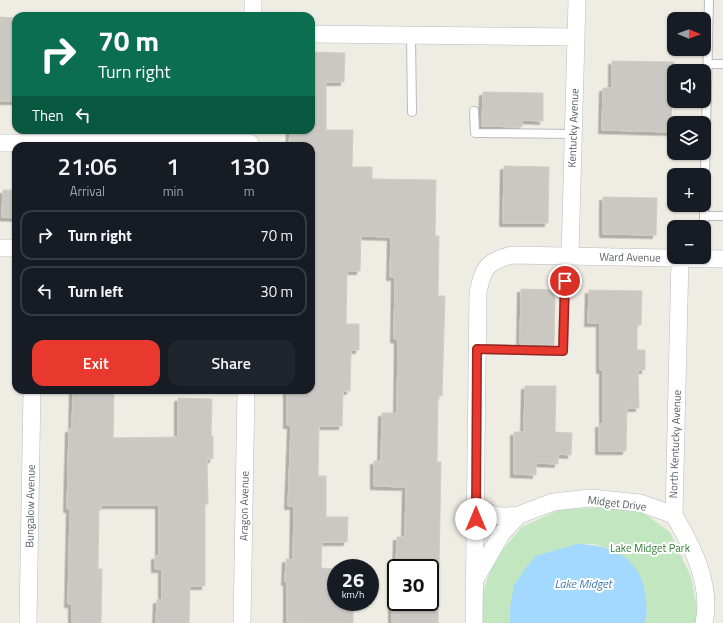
<!DOCTYPE html>
<meta charset="utf-8">
<style>
:root{--surface:#171b24;--page:#20242c;--text:#f1f3f6;--muted:#9ea1a6;--line:#363941;--accent:#e9392f}
body{margin:0;font-family:"Titillium Web",sans-serif;background:var(--page);color:var(--text);height:100vh;display:flex;flex-direction:column;font-size:15px;white-space:nowrap}
*{box-sizing:border-box;margin:0}
p{font-size:13px;color:var(--muted)}
.icon{flex:none;width:22px;height:22px;fill:none;stroke:currentColor;stroke-width:2;stroke-linecap:round;stroke-linejoin:round}
.map{position:relative;flex:1;overflow:hidden}
.side{position:absolute;left:12px;top:142px;width:303px;height:252px;display:flex;flex-direction:column;background:var(--surface);border-radius:12px;box-shadow:0 1px 3px #0004}
.side>*{flex:none}
.top-card{position:absolute;left:12px;top:12px;width:303px;height:122px;border-radius:12px;box-shadow:0 1px 3px #0004;background:#0b6e4f;color:#fff;overflow:hidden}
.needle{width:26px;rotate:91deg}
.tools{position:absolute;left:667px;top:12px;display:grid;gap:8px}
.tools a{display:grid;place-items:center;width:44px;height:44px;border-radius:8px;background:var(--surface);box-shadow:0 1px 3px #0004;font-size:20px}
.speed{position:absolute;left:327px;top:559px;display:flex;gap:8px;font-size:20px;font-weight:700;text-align:center}
.speed>*{display:grid;place-content:center;width:52px;height:52px;border-radius:50%;background:var(--surface);box-shadow:0 1px 3px #0004;line-height:1}
.speed small{font-size:10px;font-weight:400}
.speed .limit{border:2px solid #111;border-radius:6px;background:#fff;color:#111}
.pin{position:absolute;display:grid;place-items:center;width:34px;height:34px;color:#fff;margin:-17px;border:2px solid #fff;border-radius:50%;box-shadow:0 1px 4px #0007}
.me{position:absolute;width:44px;margin:-22px;rotate:0deg;stroke-linejoin:round;filter:drop-shadow(0 0 3px #0008)}
.turn{display:flex;align-items:center;gap:14px;height:84px;padding:0 20px;font-size:18px}
.turn .icon{width:52px;height:52px;stroke-width:2.5}
.turn b{display:block;font-size:28px;line-height:34px}
.then{display:flex;align-items:center;height:38px;padding:0 20px;background:#0003;gap:8px;font-size:15px}
.eta{display:flex;justify-content:space-evenly;align-items:center;height:68px;text-align:center}
.eta b{font-size:24px;font-weight:600;line-height:28px}
.primary-button{display:flex;gap:8px;margin-top:auto;padding:8px 20px}
.primary-button a{flex:1;height:46px;border-radius:12px;background:var(--accent);color:#fff;font-size:16px;font-weight:600;line-height:46px;text-align:center}
.primary-button a+a{background:var(--page);color:var(--text)}
ul{padding:0;list-style:none}
li{display:flex;align-items:center;gap:12px;height:50px;margin:0 8px 6px;padding:0 12px;border:2px solid var(--line);border-radius:12px}
li div{flex:1}
li b{display:block;font-size:15px}
li em{font-style:normal}
.map>svg:first-child{display:block}
.green{fill:#c1e6c0}
.water{fill:#a3d9ff}
.building{fill:#cbc8c3;stroke:#d3cdc2;filter:url(#shadow)}
.lines{fill:none;stroke-linecap:round;stroke-linejoin:round}
.lane-casing{stroke:#b8bbc0;stroke-width:10}
.street-casing{stroke:#b8bbc0;stroke-width:18}
.lane{stroke:#fff;stroke-width:8}
.street{stroke:#fff;stroke-width:17}
.route-casing{stroke:#97251f;stroke-width:10}
.route{stroke:#e9392f;stroke-width:7}
.labels{text-anchor:middle;stroke-width:4;stroke-linejoin:round;paint-order:stroke}
.street-label{font-size:11px;fill:#5b6064;stroke:#fff}
.park-label{font-size:11px;fill:#348236;stroke:#fff}
.water-label{font-size:12px;font-style:italic;fill:#4079b1;stroke:#fff}
</style>
<div class="map">
<svg width="723" height="623" viewBox="0 0 723 623">
<defs>
<filter id="shadow"><feDropShadow dx="-3.5" dy="3.5" stdDeviation="0" flood-color="#0004"/></filter>
</defs>
<rect width="100%" height="100%" fill="#eeece3"/>
<!-- green -->
<path class="green" d="M 602,508 L 638,509 L 670,532 L 691,577 L 698,614 L 696,623 L 645,623 L 647,615 L 614,551 L 594,544 L 577,544 L 510,608 L 510,623 L 482,623 L 482,595 L 494,560 L 522,527 L 561,509 Z"/>
<!-- water -->
<path class="water" d="M 577,544 C 614,545 645,560 646,602 C 647,609 647,616 645,623 L 510,623 L 510,608 L 514,585 L 528,565 L 536,556 Z"/>
<!-- building -->
<path class="building" d="M 0,17 L 16,18 L 16,101 L 0,101 Z
M 311,52 L 345,53 L 344,82 L 326,82 L 326,130 L 353,130 L 352,167 L 372,167 L 372,179 L 436,180 L 435,236 L 439,236 L 438,296 L 445,296 L 442,396 L 438,396 L 437,462 L 441,462 L 439,568 L 396,568 L 397,537 L 405,537 L 406,487 L 374,486 L 374,461 L 381,461 L 382,413 L 397,413 L 398,340 L 394,339 L 395,277 L 390,277 L 391,237 L 361,236 L 360,271 L 347,271 L 346,324 L 359,324 L 359,350 L 351,350 L 350,391 L 343,391 L 342,426 L 319,426 L 318,476 L 326,476 L 326,517 L 348,517 L 347,542 L 322,542 L 321,568 L 336,569 L 336,602 L 353,602 L 353,623 L 287,622 L 287,582 L 285,582 L 286,559 L 293,560 L 294,506 L 288,506 L 291,425 L 287,425 L 287,390 L 311,390 L 311,146 L 289,146 L 290,130 L 311,130 Z
M 612,61 L 674,62 L 673,81 L 672,81 L 671,132 L 602,130 L 603,88 L 612,88 Z
M 483,92 L 543,93 L 543,121 L 522,120 L 522,127 L 482,126 Z
M 504,166 L 549,167 L 548,223 L 503,223 Z
M 3,190 L 16,190 L 16,218 L 2,217 Z
M 603,197 L 657,198 L 656,235 L 603,234 Z
M 521,289 L 555,290 L 554,345 L 520,344 Z
M 589,290 L 642,291 L 641,325 L 637,325 L 637,350 L 645,350 L 645,370 L 638,370 L 639,408 L 627,408 L 626,451 L 599,451 L 599,424 L 603,424 L 603,370 L 600,370 L 600,323 L 588,323 Z
M 525,386 L 556,386 L 555,432 L 572,433 L 571,455 L 558,454 L 558,464 L 536,463 L 536,475 L 514,474 L 514,432 L 524,432 Z
M 73,390 L 114,390 L 113,438 L 178,437 L 178,398 L 212,399 L 211,436 L 213,436 L 213,459 L 207,459 L 208,504 L 205,504 L 205,586 L 190,586 L 189,623 L 156,623 L 157,600 L 162,600 L 162,569 L 155,569 L 155,556 L 159,556 L 159,505 L 101,505 L 101,510 L 99,510 L 98,569 L 102,569 L 101,623 L 72,623 L 72,604 L 68,604 L 70,509 L 67,509 L 69,429 L 72,429 Z
M 392,602 L 438,603 L 438,623 L 392,623 Z"/>
<g class="lines">
<!-- lane casing -->
<g class="lane-casing">
<path id="lane" d="M 411,35 L 412,112
M 708,64 L 723,64
M 474,111 L 475,133 L 573,134
M 704,216 L 709,0
M 704,227 L 704,216 L 723,216
M 477,349 L 563,351 L 565,267 L 570,256"/>
</g>
<!-- street casing -->
<g class="street-casing">
<path id="street" d="M 253,16 L 253,0
M 311,34 L 576,37
M 0,143 L 250,143
M 0,248 L 16,248
M 570,256 L 577,0
M 680,258 L 674,515 C 693,548 712,584 704,623
M 476,504 C 493,518 498,517 519,515
M 476,578 L 502,533 L 519,515 L 553,502 L 591,498 L 640,503 L 674,515
M 28,623 L 32,390
M 242,623 L 246,390
M 474,623 L 478,292 C 483,268 487,261 512,255 L 723,259"/>
</g>
<!-- lane -->
<use href="#lane" class="lane"/>
<!-- street -->
<use href="#street" class="street"/>
</g>
<g class="lines">
<!-- route casing -->
<g class="route-casing">
<path id="route" d="M 476,519 L 477,349 L 563,351 L 565,281"/>
</g>
<!-- route -->
<use href="#route" class="route"/>
</g>
<g class="labels">
<!-- street labels -->
<g class="street-label">
<text transform="translate(573 128) rotate(-88)" y="4">Kentucky Avenue</text>
<text transform="translate(630 257) rotate(1)" y="4">Ward Avenue</text>
<text transform="translate(675 444) rotate(-88)" y="4">North Kentucky Avenue</text>
<text transform="translate(617 503) rotate(7)" y="4">Midget Drive</text>
<text transform="translate(30 506) rotate(-89)" y="4">Bungalow Avenue</text>
<text transform="translate(244 506) rotate(-89)" y="4">Aragon Avenue</text>
</g>
<!-- park labels -->
<g class="park-label">
<text x="650" y="552">Lake Midget Park</text>
</g>
<!-- water labels -->
<g class="water-label">
<text x="583" y="588">Lake Midget</text>
</g>
</g>
</svg>
<div class="tools">
<a><svg class="needle" viewBox="-14 -14 28 28"><path d="M0-13l5 13h-10z" fill="#e53935"/><path d="M0 13l5-13h-10z" fill="#9ea1a6"/></svg></a>
<a><svg class="icon" aria-label="sound" viewBox="0 0 24 24"><path d="M4 9h4l5-4v14l-5-4H4zM17 9q2 3 0 6"/></svg></a>
<a><svg class="icon" aria-label="layers" viewBox="0 0 24 24"><path d="M12 4l9 5-9 5-9-5zM3 14l9 5 9-5"/></svg></a>
<a>+</a>
<a>−</a>
</div>
<div class="speed"><div>26<small>km/h</small></div><div class="limit">30</div></div>
<div class="pin" style="left:565px;top:281px;background:#d93025"><svg class="icon" aria-label="arrive" viewBox="0 0 24 24"><path d="M6 21V4h12l-3 4 3 4H6"/></svg></div>
<svg class="me" style="left:476px;top:519px" viewBox="-20 -20 40 40"><circle r="19" fill="#fff"/><path d="M0-13L10 11 0 6-10 11z" fill="#e9392f"/></svg>
<div class="top-card">
<div class="turn"><svg class="icon" aria-label="right" viewBox="0 0 24 24"><path d="M7 20v-9h11M14 6l5 5-5 5"/></svg><div><b>70 m</b>Turn right</div></div>
<div class="then">Then<svg class="icon" aria-label="left" viewBox="0 0 24 24"><path d="M17 20v-9H6M10 6l-5 5 5 5"/></svg></div>
</div>
<section class="side">
<div class="eta">
<div><b>21:06</b><p>Arrival</p></div>
<div><b>1</b><p>min</p></div>
<div><b>130</b><p>m</p></div>
</div>
<ul>
<li><svg class="icon" aria-label="right" viewBox="0 0 24 24"><path d="M7 20v-9h11M14 6l5 5-5 5"/></svg><div><b>Turn right</b></div><em>70 m</em></li>
<li><svg class="icon" aria-label="left" viewBox="0 0 24 24"><path d="M17 20v-9H6M10 6l-5 5 5 5"/></svg><div><b>Turn left</b></div><em>30 m</em></li>
</ul>
<div class="primary-button"><a>Exit</a><a>Share</a></div>
</section>
</div>
